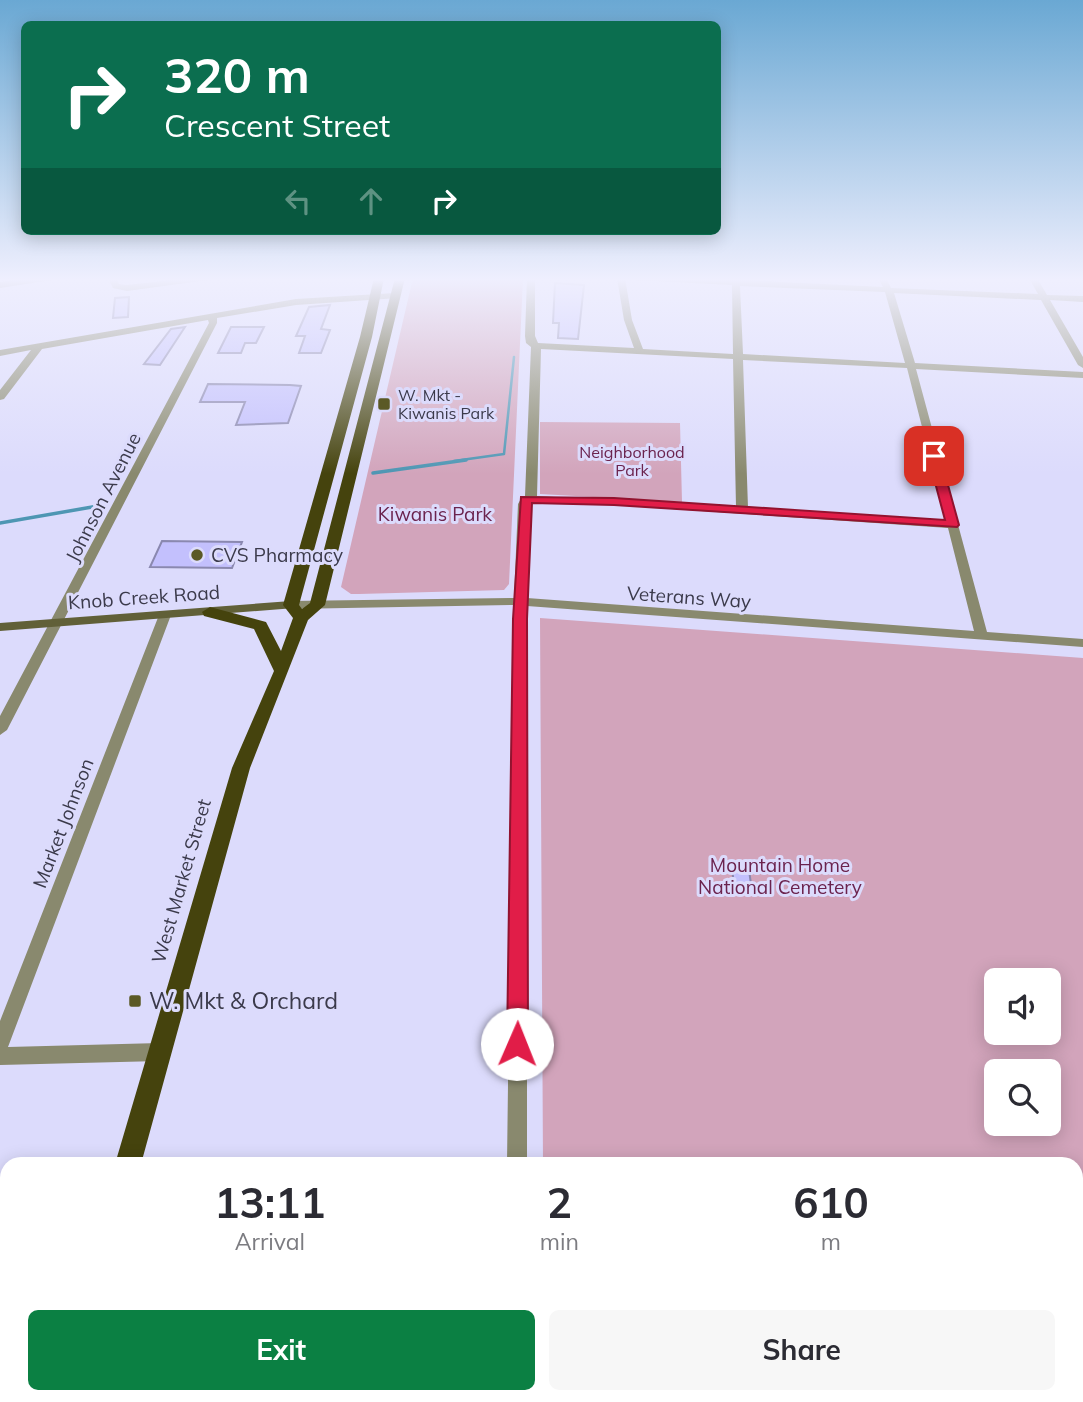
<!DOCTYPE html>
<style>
:root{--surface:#fff;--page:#f7f7f7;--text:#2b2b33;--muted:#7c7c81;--accent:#0b8043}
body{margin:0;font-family:Mulish,sans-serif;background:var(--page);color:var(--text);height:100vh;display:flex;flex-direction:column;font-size:26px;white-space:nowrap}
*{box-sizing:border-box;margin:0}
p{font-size:23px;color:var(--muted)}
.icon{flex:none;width:38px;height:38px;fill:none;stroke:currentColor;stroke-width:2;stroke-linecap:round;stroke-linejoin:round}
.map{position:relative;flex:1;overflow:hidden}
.details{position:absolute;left:0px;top:1157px;width:1083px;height:247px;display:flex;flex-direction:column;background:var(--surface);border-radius:21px 21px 0 0;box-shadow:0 4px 18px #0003}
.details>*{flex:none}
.guide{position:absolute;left:21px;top:21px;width:700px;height:214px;border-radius:10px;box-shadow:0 4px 18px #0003;background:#0b6e4f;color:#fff;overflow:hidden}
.fabs{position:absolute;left:984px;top:968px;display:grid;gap:14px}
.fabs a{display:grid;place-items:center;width:77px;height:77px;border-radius:10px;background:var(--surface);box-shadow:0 4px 18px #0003;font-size:35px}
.pin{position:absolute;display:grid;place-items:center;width:60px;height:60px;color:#fff;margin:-30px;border-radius:14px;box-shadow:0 4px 10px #0006}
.me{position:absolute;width:77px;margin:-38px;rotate:1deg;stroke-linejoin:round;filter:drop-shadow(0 0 5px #0008)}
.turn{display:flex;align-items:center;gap:24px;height:147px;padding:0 28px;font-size:32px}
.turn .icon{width:91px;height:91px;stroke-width:2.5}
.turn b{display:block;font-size:49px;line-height:60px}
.lanes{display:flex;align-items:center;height:66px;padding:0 28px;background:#0003;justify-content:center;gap:35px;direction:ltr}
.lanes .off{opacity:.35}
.eta{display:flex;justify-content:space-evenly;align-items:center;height:119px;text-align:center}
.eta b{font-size:42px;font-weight:700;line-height:49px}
.action{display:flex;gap:14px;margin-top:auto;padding:14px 28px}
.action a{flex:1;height:80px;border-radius:10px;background:var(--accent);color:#fff;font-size:28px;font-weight:700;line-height:80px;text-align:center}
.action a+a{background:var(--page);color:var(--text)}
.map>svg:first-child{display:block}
.green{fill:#d2a4bb;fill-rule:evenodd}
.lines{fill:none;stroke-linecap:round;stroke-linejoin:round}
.stream-far1{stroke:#4e96b3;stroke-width:2.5}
.stream{stroke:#4e96b3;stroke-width:3.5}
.building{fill:#c3c0fd;stroke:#8a88af;stroke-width:2}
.minor{fill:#89896e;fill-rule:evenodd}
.secondary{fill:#616038;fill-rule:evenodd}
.primary{fill:#45430d;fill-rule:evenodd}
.route{fill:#e11d48;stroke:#92132f;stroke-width:2}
.poi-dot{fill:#5b5925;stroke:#dcdbfc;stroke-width:2.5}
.labels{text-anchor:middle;stroke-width:6;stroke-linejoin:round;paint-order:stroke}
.far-poi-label{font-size:16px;fill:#3b3a4b;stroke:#dcdbfc;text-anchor:start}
.far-park-label{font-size:16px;fill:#6b234e;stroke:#dcdbfc}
.street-label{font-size:19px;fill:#3b3a4b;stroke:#dcdbfc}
.park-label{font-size:19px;fill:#6b234e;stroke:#dcdbfc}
.poi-label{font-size:19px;fill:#3b3a4b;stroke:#dcdbfc;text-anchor:start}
.near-poi-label{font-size:23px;fill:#3b3a4b;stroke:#dcdbfc;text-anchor:start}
</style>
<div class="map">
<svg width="1083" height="1402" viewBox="0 0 1083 1402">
<rect width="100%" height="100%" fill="#dcdbfc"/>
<!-- green -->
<path class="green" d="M 413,278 L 523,278 L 509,584 L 504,590 L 359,594 L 351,594 L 341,587 Z
M 540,422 L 680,423 L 682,502 L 540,494 Z
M 540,618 L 1083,658 L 1083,1402 L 544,1402 L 544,1396 L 1076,1396 L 1076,1164 L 543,1164 ZM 996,980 L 1048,980 L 1048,1032 L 996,1032 ZM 996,1071 L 1048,1071 L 1048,1124 L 996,1124 Z"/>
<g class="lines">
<!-- stream-far1 -->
<path class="stream-far1" d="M 454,461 L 504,454 L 514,357"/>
<!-- stream -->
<path class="stream" d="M 373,473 L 466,460
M 0,523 L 98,506"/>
</g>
<!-- building -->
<path class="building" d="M 555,283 L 584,285 L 578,339 L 558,338 L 559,323 L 553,323 Z
M 129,297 L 128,317 L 113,318 L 115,298 Z
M 330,305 L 321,329 L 330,330 L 321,353 L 299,353 L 305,336 L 296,336 L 309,307 Z
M 185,327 L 160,365 L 144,364 L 171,329 Z
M 231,327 L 264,327 L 256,343 L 245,343 L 241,353 L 218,353 Z
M 208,384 L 290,385 L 301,386 L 288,423 L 236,425 L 245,402 L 200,402 Z
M 162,541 L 242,542 L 232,568 L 150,567 Z
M 731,862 L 748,863 L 751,884 L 734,884 Z"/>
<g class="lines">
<!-- minor -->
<path class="minor" d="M 36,278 L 56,278 L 52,280 L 0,288 L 0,282 Z
M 108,278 L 116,278 L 119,284 L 127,285 L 191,278 L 212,278 L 208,280 L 127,291 L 113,288 Z
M 527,278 L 535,278 L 535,336 L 538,343 L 634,348 L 624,320 L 617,278 L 625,278 L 632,320 L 643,349 L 733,354 L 732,285 L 633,280 L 629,278 L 732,280 L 732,278 L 740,278 L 740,280 L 883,287 L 878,278 L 886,278 L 891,288 L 1038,294 L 1029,278 L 1037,278 L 1047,295 L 1083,296 L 1083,302 L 1050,300 L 1083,357 L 1083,368 L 1078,365 L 1041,300 L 894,293 L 915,363 L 1083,372 L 1083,378 L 916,369 L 987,632 L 1083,639 L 1083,647 L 527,606 L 527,1164 L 507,1164 L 514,605 L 291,609 L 285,605 L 291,601 L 514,598 L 518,504 L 522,497 L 525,496 L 531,347 L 526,343 L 525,336 ZM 740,286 L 885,292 L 905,363 L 743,354 ZM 541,349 L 733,359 L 736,507 L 537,496 ZM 743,360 L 907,368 L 946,521 L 748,508 ZM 530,502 L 614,505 L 948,528 L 974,631 L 527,598 Z
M 395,293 L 399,296 L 398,298 L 296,305 L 217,318 L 217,323 L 7,730 L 0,735 L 0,716 L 209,323 L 208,320 L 42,349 L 4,399 L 0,400 L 0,390 L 31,350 L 0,356 L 0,350 L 296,299 Z
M 165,611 L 171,615 L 8,1047 L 160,1043 L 167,1046 L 169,1052 L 167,1058 L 160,1061 L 0,1065 L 0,1021 L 159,615 Z
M 504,1396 L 528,1396 L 528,1402 L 504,1402 Z"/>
<!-- secondary -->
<path class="secondary" d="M 291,601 L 297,605 L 295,608 L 0,631 L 0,623 Z"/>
<!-- primary -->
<path class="primary" d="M 374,278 L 384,278 L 372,337 L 299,605 L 302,609 L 310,603 L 395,278 L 405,278 L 325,605 L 308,620 L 250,768 L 141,1164 L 115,1164 L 232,768 L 274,671 L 254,629 L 204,616 L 202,612 L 210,607 L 266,622 L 281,651 L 293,618 L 283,605 L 360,337 Z
M 48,1396 L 77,1396 L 76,1402 L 46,1402 Z"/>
</g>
<!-- sky -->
<linearGradient id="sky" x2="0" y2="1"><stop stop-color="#6aa8d3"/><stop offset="0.59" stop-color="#efeffe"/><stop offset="1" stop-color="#efeffe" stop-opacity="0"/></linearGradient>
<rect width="1083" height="474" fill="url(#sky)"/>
<!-- route -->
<path class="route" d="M 934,452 L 940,456 L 959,525 L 957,527 L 614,505 L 532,503 L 527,619 L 528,1044 L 525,1051 L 517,1053 L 510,1051 L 507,1044 L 513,619 L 521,497 L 614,498 L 945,520 L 928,456 Z"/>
<!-- markers -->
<g class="poi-dot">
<rect x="377" y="397" width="14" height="14" rx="3.5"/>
<circle cx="197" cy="555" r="7"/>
<rect x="128" y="994" width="14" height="14" rx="3.5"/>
</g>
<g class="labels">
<!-- far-poi labels -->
<g class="far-poi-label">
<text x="398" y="401">W. Mkt -<tspan x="398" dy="18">Kiwanis Park</tspan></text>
</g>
<!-- far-park labels -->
<g class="far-park-label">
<text x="632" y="458">Neighborhood<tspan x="632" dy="18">Park</tspan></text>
</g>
<!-- street labels -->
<g class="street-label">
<text transform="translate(103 497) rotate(-63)" y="7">Johnson Avenue</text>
<text transform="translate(144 597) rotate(-4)" y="7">Knob Creek Road</text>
<text transform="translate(689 597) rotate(4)" y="7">Veterans Way</text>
<text transform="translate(63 823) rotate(-69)" y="7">Market Johnson</text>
<text transform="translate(181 881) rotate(-74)" y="7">West Market Street</text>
</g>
<!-- park labels -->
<g class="park-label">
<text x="435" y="521">Kiwanis Park</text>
<text x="780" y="872">Mountain Home<tspan x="780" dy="22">National Cemetery</tspan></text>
</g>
<!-- poi labels -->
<g class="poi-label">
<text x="211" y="562">CVS Pharmacy</text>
</g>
<!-- near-poi labels -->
<g class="near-poi-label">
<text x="149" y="1009">W. Mkt &amp; Orchard</text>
</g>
</g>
</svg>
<div class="fabs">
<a><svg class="icon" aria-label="sound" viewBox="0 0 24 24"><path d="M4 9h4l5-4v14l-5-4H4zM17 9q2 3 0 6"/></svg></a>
<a><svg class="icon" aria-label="search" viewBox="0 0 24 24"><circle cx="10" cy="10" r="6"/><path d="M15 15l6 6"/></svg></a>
</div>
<div class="pin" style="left:934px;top:456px;background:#d93025"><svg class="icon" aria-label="arrive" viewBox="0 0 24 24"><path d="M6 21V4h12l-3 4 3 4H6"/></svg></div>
<svg class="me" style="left:517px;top:1044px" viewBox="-20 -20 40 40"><circle r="19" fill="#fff"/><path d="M0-13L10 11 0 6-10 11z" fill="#e11d48"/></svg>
<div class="guide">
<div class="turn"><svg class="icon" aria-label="right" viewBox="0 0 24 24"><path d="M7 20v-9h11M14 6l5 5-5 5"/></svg><div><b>320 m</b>Crescent Street</div></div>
<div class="lanes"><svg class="icon off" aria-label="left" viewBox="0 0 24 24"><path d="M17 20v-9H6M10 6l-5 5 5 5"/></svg><svg class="icon off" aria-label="ahead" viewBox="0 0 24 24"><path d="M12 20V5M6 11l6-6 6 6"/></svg><svg class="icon" aria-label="right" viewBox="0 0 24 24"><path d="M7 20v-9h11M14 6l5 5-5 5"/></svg></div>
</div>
<section class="details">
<div class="eta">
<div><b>13:11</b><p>Arrival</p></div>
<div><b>2</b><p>min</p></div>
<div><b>610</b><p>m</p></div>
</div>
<div class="action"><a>Exit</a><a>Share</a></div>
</section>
</div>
